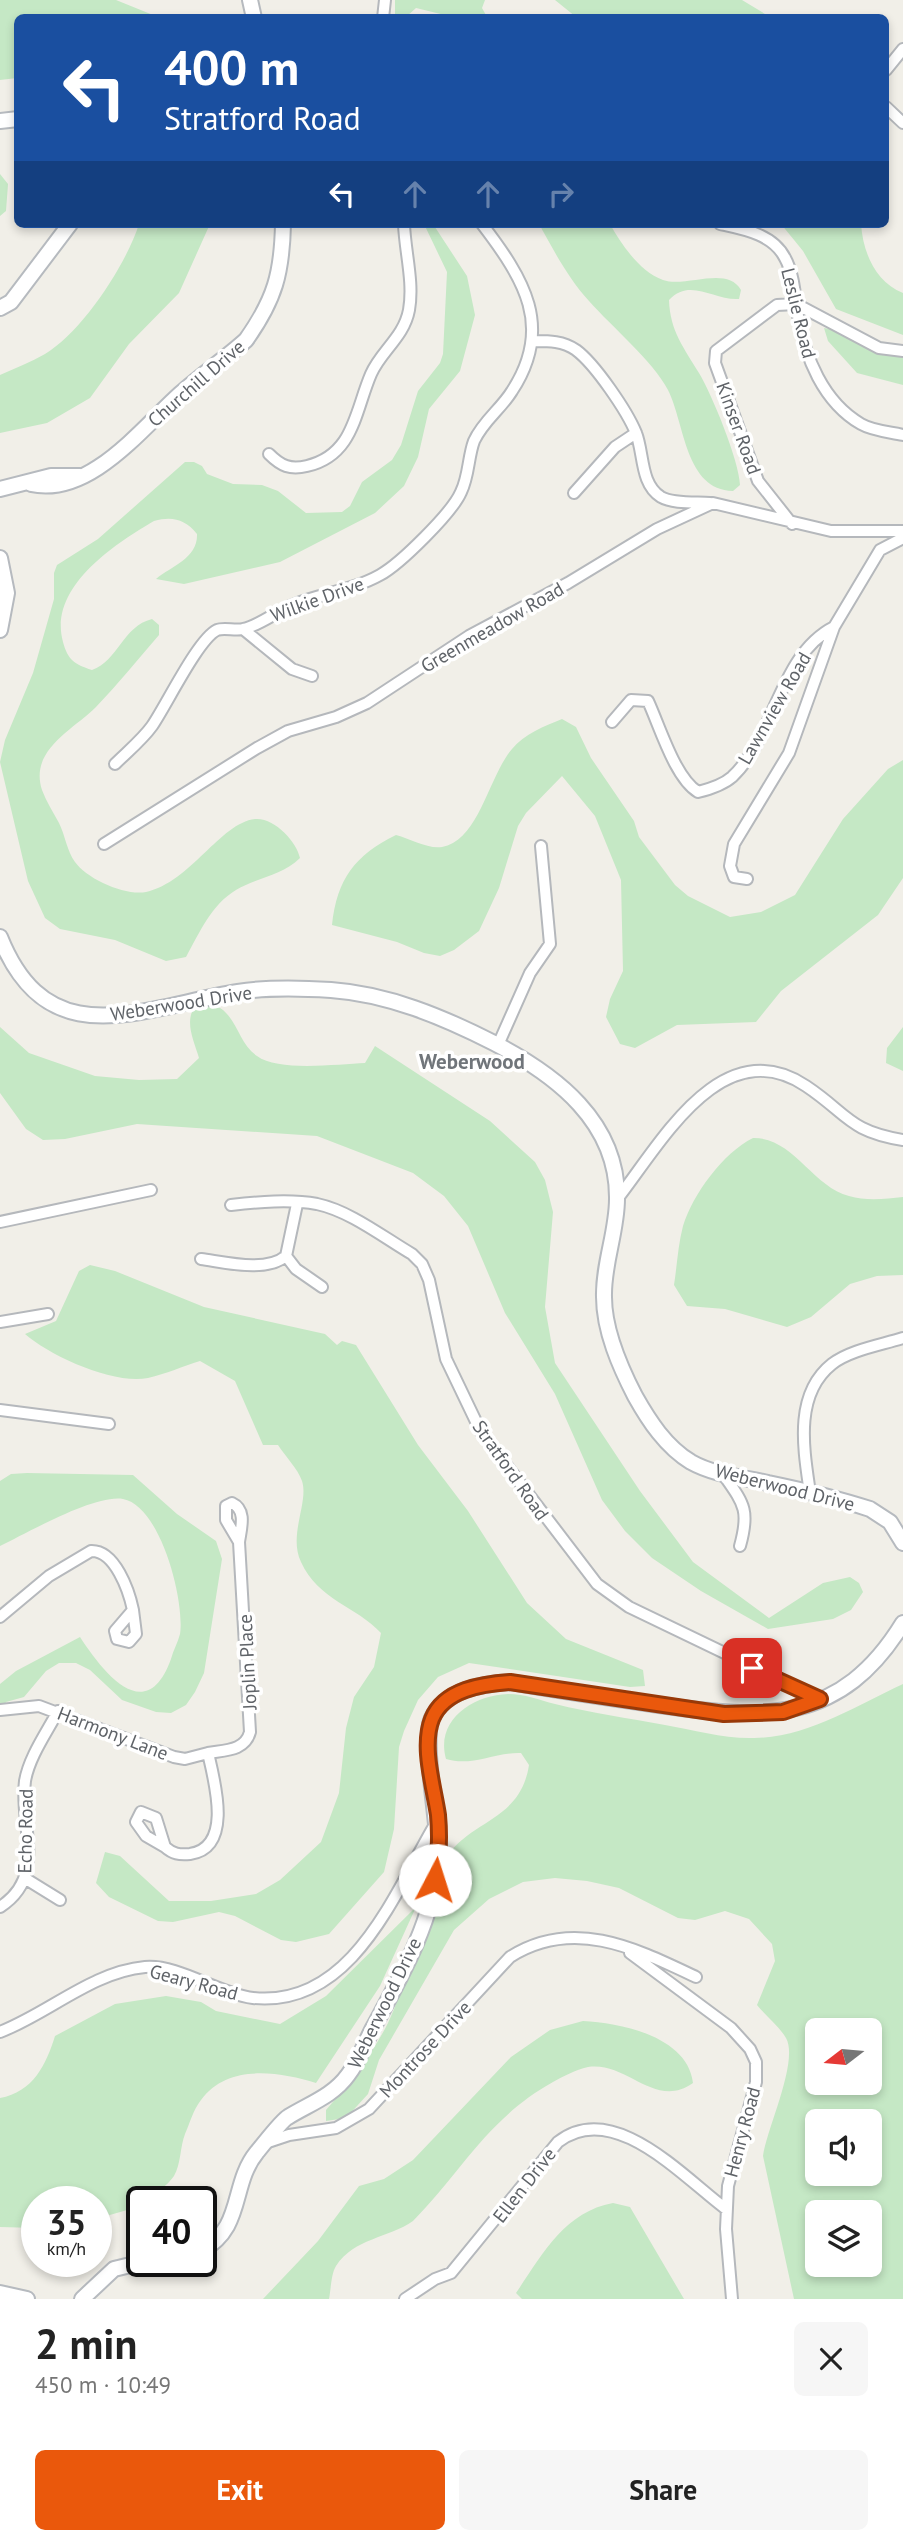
<!DOCTYPE html>
<meta charset="utf-8">
<style>
:root{--surface:#fff;--page:#f6f6f6;--text:#222;--muted:#767676;--accent:#ea580c}
body{margin:0;font-family:"PT Sans",sans-serif;background:var(--page);color:var(--text);height:100vh;display:flex;flex-direction:column;font-size:26px;white-space:nowrap}
*{box-sizing:border-box;margin:0}
p{font-size:23px;color:var(--muted)}
.icon{flex:none;width:38px;height:38px;fill:none;stroke:currentColor;stroke-width:2;stroke-linecap:round;stroke-linejoin:round}
.map{position:relative;height:2299px;overflow:hidden}
.sheet{display:flex;flex-direction:column;background:var(--surface);flex:1}
.sheet>*{flex:none}
.guide{position:absolute;left:14px;top:14px;width:875px;height:214px;border-radius:10px;box-shadow:0 4px 10px #0003;background:#1a4fa0;color:#fff;overflow:hidden}
.needle{width:46px;rotate:254deg}
.fabs{position:absolute;left:805px;top:2018px;display:grid;gap:14px}
.fabs a{display:grid;place-items:center;width:77px;height:77px;border-radius:10px;background:var(--surface);box-shadow:0 4px 10px #0003;font-size:35px}
.speed{position:absolute;left:21px;top:2186px;display:flex;gap:14px;font-size:35px;font-weight:700;text-align:center}
.speed>*{display:grid;place-content:center;width:91px;height:91px;border-radius:50%;background:var(--surface);box-shadow:0 4px 10px #0003;line-height:1}
.speed small{font-size:18px;font-weight:400}
.speed .limit{border:4px solid #111;border-radius:10px;background:#fff;color:#111}
.pin{position:absolute;display:grid;place-items:center;width:60px;height:60px;color:#fff;margin:-30px;border-radius:14px;box-shadow:0 4px 10px #0006}
.me{position:absolute;width:77px;margin:-38px;rotate:5deg;stroke-linejoin:round;filter:drop-shadow(0 0 5px #0008)}
.turn{display:flex;align-items:center;gap:24px;height:147px;padding:0 35px;font-size:32px}
.turn .icon{width:91px;height:91px;stroke-width:2.5}
.turn b{display:block;font-size:49px;line-height:60px}
.lanes{display:flex;align-items:center;height:66px;padding:0 35px;background:#0003;justify-content:center;gap:35px;direction:ltr}
.lanes .off{opacity:.35}
.round{display:grid;place-items:center;flex:none;width:74px;height:74px;border-radius:10px;background:var(--page)}
.head{display:flex;align-items:center;justify-content:space-between;height:119px;padding:0 35px}
h1{font-size:42px;font-weight:700;line-height:52px}
.action{display:flex;gap:14px;margin-top:auto;padding:14px 35px}
.action a{flex:1;height:80px;border-radius:10px;background:var(--accent);color:#fff;font-size:28px;font-weight:700;line-height:80px;text-align:center}
.action a+a{background:var(--page);color:var(--text)}
.map>svg:first-child{display:block}
.green{fill:#c5e8c5;fill-rule:evenodd}
.lines{fill:none;stroke-linecap:round;stroke-linejoin:round}
.street-casing{stroke:#b5b8bc;stroke-width:14}
.secondary-casing{stroke:#b6babf;stroke-width:18}
.street{stroke:#fff;stroke-width:10}
.secondary{stroke:#fff;stroke-width:14}
.route-casing{stroke:#983908;stroke-width:18}
.route{stroke:#ea580c;stroke-width:12}
.labels{text-anchor:middle;stroke-width:7;stroke-linejoin:round;paint-order:stroke}
.street-label{font-size:19px;fill:#5f6368;stroke:#fff}
.neighbourhood-label{font-size:21px;font-weight:bold;fill:#70757a;stroke:#fff}
</style>
<div class="map">
<svg width="903" height="2299" viewBox="0 0 903 2299">
<rect width="100%" height="100%" fill="#f1efe8"/>
<!-- green -->
<path class="green" d="M 0,0 L 116,0 L 158,17 L 18,18 L 17,78 L 0,80 Z
M 395,0 L 485,0 L 482,8 L 487,17 L 453,17 L 416,8 L 406,17 L 395,17 Z
M 555,0 L 742,0 L 770,17 L 576,17 Z
M 0,174 L 8,184 L 6,211 L 0,216 Z
M 139,224 L 210,224 L 179,293 L 129,344 L 90,398 L 47,423 L 0,433 L 0,375 C 15,368 31,362 45,354 C 82,332 126,265 139,224 Z
M 424,224 L 433,224 L 467,276 L 475,315 L 460,371 L 429,409 L 418,457 L 404,486 L 375,513 L 280,562 L 184,584 L 156,579 C 172,566 198,558 197,534 C 185,519 172,516 154,521 C 113,545 48,588 63,642 C 68,660 74,664 92,670 C 118,661 123,626 152,619 L 159,625 L 159,635 C 138,659 118,684 96,707 C 73,730 29,750 42,790 C 46,801 53,812 59,823 C 65,835 67,851 75,862 C 87,879 125,896 146,892 C 191,882 220,823 255,819 C 274,817 297,842 300,858 C 282,876 257,877 236,890 C 211,905 200,932 186,957 L 166,961 L 115,940 L 60,929 L 45,918 L 28,881 L 0,762 L 5,740 L 33,673 L 54,599 L 54,573 L 57,565 L 98,539 L 185,462 L 194,462 L 202,466 L 207,474 L 233,484 L 262,485 L 278,491 L 306,513 L 342,512 L 350,506 L 362,482 L 392,460 L 401,445 L 418,391 L 440,363 L 443,354 L 447,272 Z
M 539,224 L 610,224 C 621,244 640,272 663,280 C 686,288 727,265 741,290 L 739,299 C 715,301 690,277 669,300 C 670,331 684,348 699,373 C 712,395 739,460 740,485 L 733,491 C 685,490 685,424 668,390 C 653,361 612,327 589,301 C 568,278 554,251 539,224 Z
M 781,224 L 861,224 C 863,252 875,282 903,293 L 903,335 L 836,309 L 803,251 Z
M 824,328 L 845,332 L 881,355 L 903,356 L 903,385 L 857,373 L 828,341 Z
M 562,719 L 576,727 L 591,758 L 634,821 L 639,837 L 675,885 L 688,896 L 730,917 L 761,912 L 795,895 L 843,819 L 888,769 L 903,760 L 903,878 L 878,915 L 781,991 L 756,1022 L 677,1025 L 635,1048 L 620,1044 L 606,1017 L 610,999 L 623,971 L 621,880 L 595,816 L 562,776 L 526,813 L 518,826 L 499,888 L 479,931 L 454,950 L 440,956 L 424,953 L 397,942 L 332,925 C 337,879 355,855 396,835 C 411,839 427,849 442,847 C 479,841 489,775 512,749 C 524,734 545,726 562,719 Z
M 206,1003 C 237,1007 235,1041 257,1056 C 278,1072 338,1064 365,1063 L 375,1046 L 490,1121 L 535,1162 L 545,1180 L 553,1212 L 545,1307 L 555,1363 L 640,1491 L 693,1562 L 769,1618 L 823,1583 L 850,1577 L 859,1583 L 863,1592 L 851,1610 L 833,1619 L 768,1629 L 701,1591 L 652,1558 L 625,1531 L 602,1500 L 555,1394 L 505,1313 L 468,1226 L 444,1196 L 413,1173 L 317,1136 L 137,1124 L 65,1139 L 43,1140 L 26,1129 L 0,1093 L 0,1027 L 29,1053 L 95,1076 L 139,1080 L 177,1079 L 199,1058 C 194,1041 184,1022 195,1006 Z
M 903,1027 L 903,1071 L 886,1063 L 887,1048 Z
M 753,1138 C 793,1137 812,1186 849,1196 C 866,1201 885,1199 903,1197 L 903,1275 L 877,1276 L 850,1284 L 811,1317 L 787,1327 L 725,1309 L 687,1306 L 674,1285 C 677,1266 678,1245 683,1226 C 693,1194 723,1153 753,1138 Z
M 90,1265 L 115,1271 L 204,1307 L 325,1334 L 337,1345 L 342,1341 L 356,1345 L 418,1445 L 468,1511 L 527,1603 L 566,1639 L 643,1670 L 645,1686 L 630,1687 L 469,1663 L 438,1677 L 418,1700 L 404,1731 L 399,1747 L 394,1829 L 384,1872 L 329,1934 L 296,1942 L 281,1940 L 235,1916 L 219,1912 L 173,1922 L 158,1921 L 109,1897 L 96,1883 L 105,1852 L 120,1856 L 169,1901 L 211,1901 L 256,1894 L 280,1880 L 321,1842 L 339,1793 L 346,1728 L 354,1697 L 374,1667 L 381,1633 C 356,1606 318,1600 301,1562 C 288,1535 309,1502 302,1481 C 298,1469 285,1456 278,1445 L 263,1445 L 235,1381 L 200,1361 C 183,1366 166,1374 148,1378 C 114,1385 50,1356 25,1334 L 56,1321 L 79,1271 Z
M 27,1473 L 133,1475 L 177,1514 L 216,1541 L 222,1559 L 204,1673 L 195,1692 L 186,1705 L 171,1713 L 156,1712 L 122,1700 L 90,1670 L 76,1663 L 59,1663 L 46,1671 L 24,1697 L 6,1702 L 0,1717 L 0,1684 L 16,1671 L 80,1637 C 103,1672 146,1728 171,1659 C 173,1651 178,1642 180,1634 C 185,1602 161,1506 123,1499 C 95,1494 27,1533 0,1546 L 0,1481 L 11,1474 Z
M 903,1684 L 903,2299 L 794,2299 L 763,2156 C 767,2128 799,2061 786,2038 C 779,2026 766,2016 757,2005 L 775,1961 L 772,1944 L 749,1919 L 725,1911 L 695,1920 L 678,1918 L 619,1888 L 587,1881 L 555,1878 L 523,1882 L 489,1899 L 454,1930 L 379,2060 L 368,2094 L 346,2118 L 326,2121 L 326,2110 C 348,2085 373,2053 388,2023 C 403,1991 413,1955 425,1922 C 431,1907 438,1873 444,1861 C 468,1819 520,1823 529,1765 L 521,1753 C 494,1752 472,1767 446,1759 C 435,1720 473,1695 508,1694 C 525,1694 539,1700 555,1704 C 591,1713 628,1718 665,1725 C 694,1730 725,1739 754,1738 C 809,1737 855,1706 903,1684 ZM 817,2030 L 870,2030 L 870,2082 L 817,2082 ZM 817,2121 L 870,2121 L 870,2174 L 817,2174 ZM 817,2212 L 870,2212 L 870,2264 L 817,2264 Z
M 416,1907 L 380,1986 L 316,2083 C 279,2072 228,2063 201,2100 C 193,2110 190,2123 185,2134 C 180,2147 181,2164 174,2176 C 168,2185 155,2194 146,2201 L 142,2202 L 141,2206 L 96,2219 L 96,2202 L 37,2202 L 37,2228 L 0,2227 L 0,2098 C 33,2092 46,2065 55,2036 L 115,2004 L 166,1996 L 201,2002 L 216,2011 L 280,2024 L 326,1996 Z
M 583,2021 C 622,2023 688,2037 693,2083 C 655,2110 627,2061 588,2067 C 575,2070 564,2076 553,2082 C 488,2118 462,2171 413,2221 C 389,2238 354,2238 336,2266 C 331,2274 331,2289 329,2299 L 263,2299 L 318,2241 L 359,2186 L 384,2179 L 413,2160 L 511,2057 L 550,2030 Z
M 613,2203 L 630,2207 L 684,2299 L 522,2299 L 516,2293 C 542,2255 564,2212 613,2203 Z"/>
<g class="lines">
<!-- street casing -->
<g class="street-casing">
<path id="street" d="M 383,18 L 385,0
M 886,70 L 903,49
M 886,107 L 903,123
M 720,224 C 743,229 773,234 785,258 C 794,274 795,297 798,316 C 805,357 823,402 861,424 C 873,431 890,432 903,435
M 535,341 C 549,341 563,341 576,350 C 595,364 627,411 636,433 C 644,453 640,484 661,497 C 673,504 696,502 710,503
M 269,454 C 281,466 290,470 307,466 C 354,455 355,411 371,374 C 381,351 404,337 409,310 C 414,282 405,252 404,224
M 574,493 L 615,447 L 636,433
M 792,524 L 758,481 L 715,363 L 716,351 L 777,305 L 796,304 L 879,348 L 903,351
M 243,629 L 292,669 L 312,676
M 612,722 L 631,700 L 648,701 C 660,727 675,778 698,792 C 710,789 723,785 732,777 C 775,737 779,655 834,627
M 115,764 C 127,752 142,740 152,726 C 166,706 198,639 217,630 C 224,627 235,631 243,629 C 261,625 278,610 295,604 C 324,593 353,590 380,575 C 400,564 452,513 461,492 C 469,476 468,457 474,441 C 483,421 501,409 512,391 C 554,327 524,279 482,224
M 104,844 L 257,748 L 288,731 L 336,717 L 367,703 L 469,636 L 568,583 L 657,529 L 713,503 L 831,531 L 903,531
M 747,879 L 734,877 L 730,866 L 734,844 L 789,753 L 834,627 L 880,550 L 903,538
M 498,1045 L 530,973 L 550,944 L 541,846
M 618,1198 C 661,1143 722,1030 806,1086 C 848,1114 848,1131 903,1140
M 231,1205 C 258,1202 290,1199 317,1204 C 350,1211 383,1237 412,1254 L 422,1264 L 429,1280 L 446,1359 L 481,1432 L 597,1584 L 629,1607 L 820,1699
M 0,1222 L 151,1190
M 286,1256 L 297,1204
M 286,1256 L 296,1269 L 322,1287
M 201,1259 C 224,1262 266,1273 286,1256
M 0,1322 L 48,1314
M 0,1410 L 109,1424
M 723,1474 C 744,1504 750,1510 740,1546
M 810,1493 C 804,1451 793,1395 832,1364 C 850,1350 881,1345 903,1338
M 133,1610 L 136,1634 L 129,1642 L 117,1639 L 115,1631 Z
M 0,1617 L 49,1576 L 91,1551 C 115,1550 129,1591 133,1610
M 0,1710 L 39,1706 L 174,1757 L 185,1759 L 208,1753 C 215,1783 233,1848 190,1854 C 179,1855 173,1854 165,1847
M 208,1753 C 225,1750 245,1751 250,1732 L 239,1542 C 241,1528 247,1510 232,1503 L 226,1506 L 226,1520 L 239,1542
M 141,1812 L 156,1818 L 165,1847 L 146,1836 L 136,1822 Z
M 26,1879 L 60,1900
M 0,1907 C 48,1876 19,1826 25,1781 C 29,1757 47,1732 58,1711
M 630,1953 L 731,2028 L 750,2049 L 756,2062 L 756,2082 L 728,2186 L 726,2229 L 732,2299
M 0,2032 C 49,2013 92,1972 145,1967 C 178,1964 219,1994 253,1998 C 353,2008 395,1891 437,1821
M 268,2142 L 289,2135 L 336,2128 L 369,2109 L 510,1957 C 573,1917 635,1948 696,1977
M 405,2299 L 435,2279 L 451,2273 L 558,2142 C 613,2099 682,2176 726,2209"/>
</g>
<!-- secondary casing -->
<g class="secondary-casing">
<path id="secondary" d="M 250,0 L 254,18
M 0,121 L 18,119
M 0,308 L 11,302 L 70,224
M 31,484 C 89,497 141,429 180,394 C 201,375 225,359 246,340 C 275,299 282,273 283,224
M 0,489 L 51,476 L 80,476
M 0,558 L 7,593 L 0,630
M 0,937 C 48,1057 140,1008 238,992 C 267,987 301,988 331,990 C 388,994 443,1017 494,1043 C 556,1075 618,1122 617,1199 C 617,1232 603,1264 604,1297 C 604,1331 620,1367 635,1396 C 649,1421 666,1447 691,1462 C 714,1475 742,1477 768,1483 C 802,1490 836,1498 870,1509 L 890,1522 L 903,1543
M 201,2251 C 245,2227 230,2185 257,2152 C 263,2145 282,2120 288,2117 C 309,2104 333,2096 348,2075 C 359,2061 365,2043 373,2028 C 401,1977 434,1919 438,1860 C 440,1827 421,1740 432,1718 C 446,1689 482,1684 510,1682 C 560,1691 609,1698 659,1705 C 765,1720 841,1724 903,1623
M 0,2293 L 27,2299
M 82,2299 L 114,2269 L 147,2261"/>
</g>
<!-- street -->
<use href="#street" class="street"/>
<!-- secondary -->
<use href="#secondary" class="secondary"/>
</g>
<g class="lines">
<!-- route casing -->
<g class="route-casing">
<path id="route" d="M 435,1880 C 439,1859 440,1837 438,1815 C 434,1787 421,1747 432,1719 C 444,1689 483,1684 510,1682 L 724,1714 L 783,1712 L 820,1699 L 752,1668"/>
</g>
<!-- route -->
<use href="#route" class="route"/>
</g>
<g class="labels">
<!-- street labels -->
<g class="street-label">
<text transform="translate(799 313) rotate(76)" y="7">Leslie Road</text>
<text transform="translate(196 383) rotate(-41)" y="7">Churchill Drive</text>
<text transform="translate(739 428) rotate(70)" y="7">Kinser Road</text>
<text transform="translate(317 599) rotate(-20)" y="7">Wilkie Drive</text>
<text transform="translate(492 627) rotate(-30)" y="7">Greenmeadow Road</text>
<text transform="translate(774 708) rotate(-60)" y="7">Lawnview Road</text>
<text transform="translate(181 1003) rotate(-9)" y="7">Weberwood Drive</text>
<text transform="translate(511 1470) rotate(55)" y="7">Stratford Road</text>
<text transform="translate(785 1487) rotate(14)" y="7">Weberwood Drive</text>
<text transform="translate(247 1662) rotate(-93)" y="7">Joplin Place</text>
<text transform="translate(113 1733) rotate(21)" y="7">Harmony Lane</text>
<text transform="translate(25 1831) rotate(-89)" y="7">Echo Road</text>
<text transform="translate(194 1982) rotate(15)" y="7">Geary Road</text>
<text transform="translate(384 2003) rotate(-64)" y="7">Weberwood Drive</text>
<text transform="translate(425 2049) rotate(-47)" y="7">Montrose Drive</text>
<text transform="translate(742 2132) rotate(-75)" y="7">Henry Road</text>
<text transform="translate(524 2185) rotate(-52)" y="7">Ellen Drive</text>
</g>
<!-- neighbourhood labels -->
<g class="neighbourhood-label">
<text x="472" y="1069">Weberwood</text>
</g>
</g>
</svg>
<div class="fabs">
<a><svg class="needle" viewBox="-14 -14 28 28"><path d="M0-13l5 13h-10z" fill="#e53935"/><path d="M0 13l5-13h-10z" fill="#767676"/></svg></a>
<a><svg class="icon" aria-label="sound" viewBox="0 0 24 24"><path d="M4 9h4l5-4v14l-5-4H4zM17 9q2 3 0 6"/></svg></a>
<a><svg class="icon" aria-label="layers" viewBox="0 0 24 24"><path d="M12 4l9 5-9 5-9-5zM3 14l9 5 9-5"/></svg></a>
</div>
<div class="speed"><div>35<small>km/h</small></div><div class="limit">40</div></div>
<div class="pin" style="left:752px;top:1668px;background:#d93025"><svg class="icon" aria-label="arrive" viewBox="0 0 24 24"><path d="M6 21V4h12l-3 4 3 4H6"/></svg></div>
<svg class="me" style="left:435px;top:1880px" viewBox="-20 -20 40 40"><circle r="19" fill="#fff"/><path d="M0-13L10 11 0 6-10 11z" fill="#ea580c"/></svg>
<div class="guide">
<div class="turn"><svg class="icon" aria-label="left" viewBox="0 0 24 24"><path d="M17 20v-9H6M10 6l-5 5 5 5"/></svg><div><b>400 m</b>Stratford Road</div></div>
<div class="lanes"><svg class="icon" aria-label="left" viewBox="0 0 24 24"><path d="M17 20v-9H6M10 6l-5 5 5 5"/></svg><svg class="icon off" aria-label="ahead" viewBox="0 0 24 24"><path d="M12 20V5M6 11l6-6 6 6"/></svg><svg class="icon off" aria-label="ahead" viewBox="0 0 24 24"><path d="M12 20V5M6 11l6-6 6 6"/></svg><svg class="icon off" aria-label="right" viewBox="0 0 24 24"><path d="M7 20v-9h11M14 6l5 5-5 5"/></svg></div>
</div>
</div>
<section class="sheet">
<div class="head"><div><h1>2 min</h1><p>450 m · 10:49</p></div><a class="round"><svg class="icon" aria-label="close" viewBox="0 0 24 24"><path d="M6 6l12 12M18 6L6 18"/></svg></a></div>
<div class="action"><a>Exit</a><a>Share</a></div>
</section>
